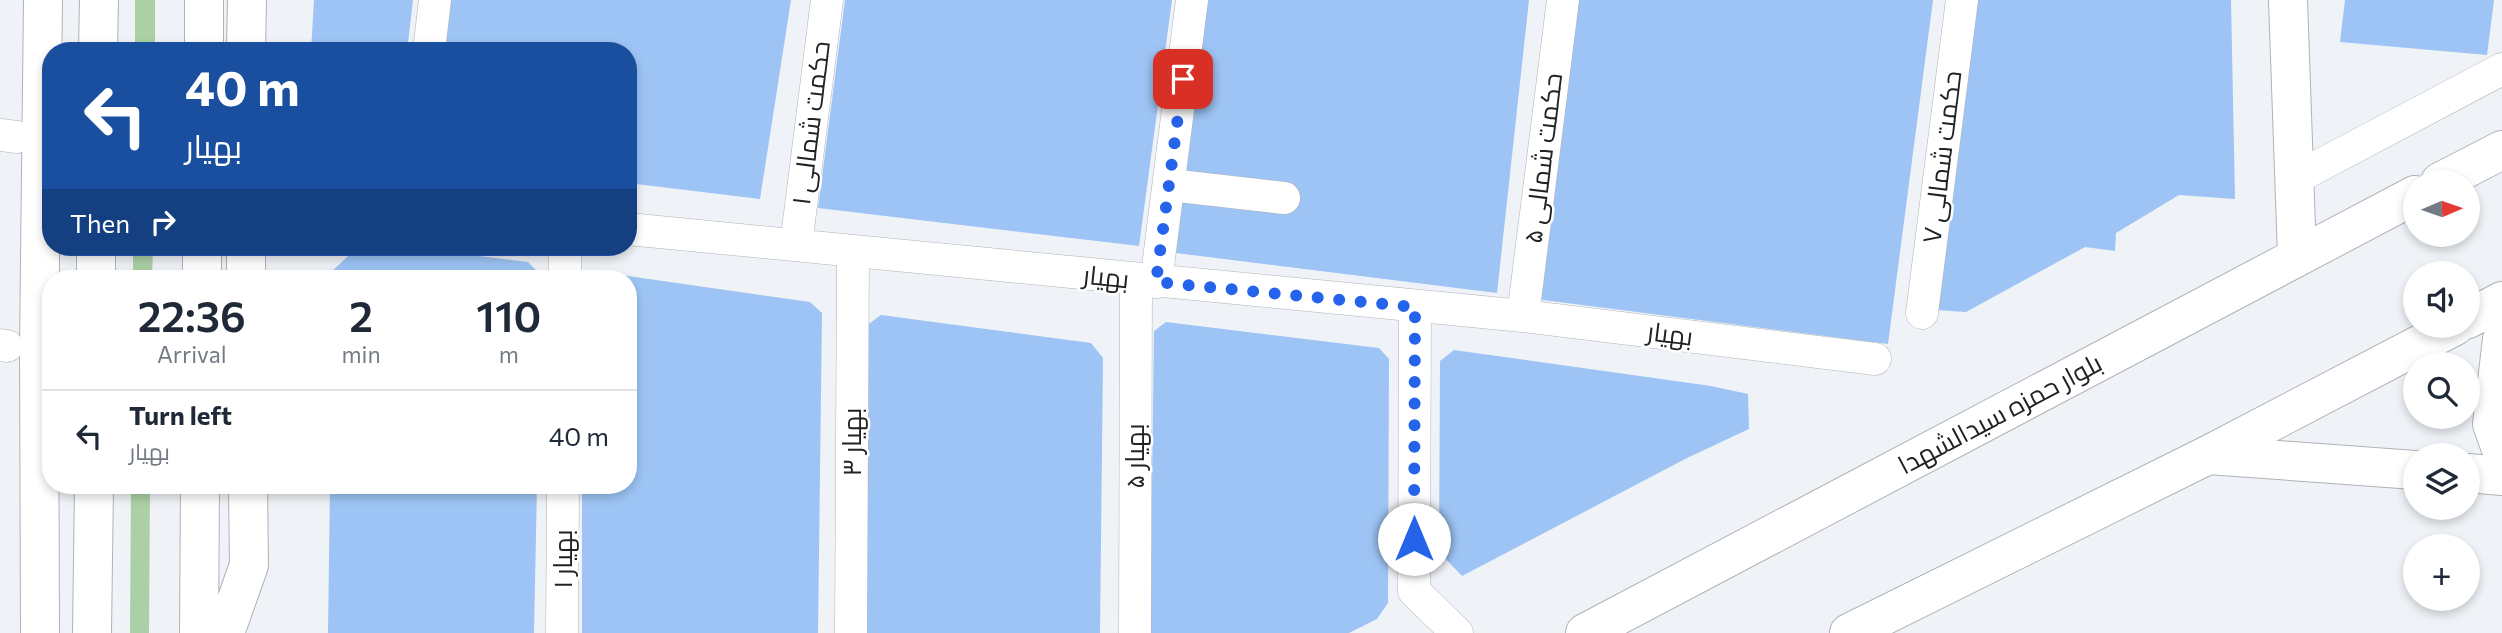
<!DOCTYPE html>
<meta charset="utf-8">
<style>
:root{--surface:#fff;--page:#f2f2f3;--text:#1f2937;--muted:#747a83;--line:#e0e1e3}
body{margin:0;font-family:Commissioner,Cairo,sans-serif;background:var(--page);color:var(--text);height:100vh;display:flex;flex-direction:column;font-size:26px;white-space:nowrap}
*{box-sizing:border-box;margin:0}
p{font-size:23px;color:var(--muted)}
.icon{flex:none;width:38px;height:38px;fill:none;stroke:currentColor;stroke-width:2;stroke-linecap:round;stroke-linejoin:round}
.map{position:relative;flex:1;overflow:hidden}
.panel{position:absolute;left:42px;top:270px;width:595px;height:224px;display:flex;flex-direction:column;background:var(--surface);border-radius:28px;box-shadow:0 4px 10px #0003}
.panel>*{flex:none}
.hud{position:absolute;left:42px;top:42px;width:595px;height:214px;border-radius:28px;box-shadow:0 4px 10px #0003;background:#1a4fa0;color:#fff;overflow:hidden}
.needle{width:46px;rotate:88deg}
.buttons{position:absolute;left:2403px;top:170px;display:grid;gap:14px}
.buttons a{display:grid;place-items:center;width:77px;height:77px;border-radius:50%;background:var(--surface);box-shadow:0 4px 10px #0003;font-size:35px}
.pin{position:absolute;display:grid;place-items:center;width:60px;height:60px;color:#fff;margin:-30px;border-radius:14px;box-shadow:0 4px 10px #0006}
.me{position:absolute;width:77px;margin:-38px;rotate:0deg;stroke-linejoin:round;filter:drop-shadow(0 0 5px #0008)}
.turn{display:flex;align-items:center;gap:24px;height:147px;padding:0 28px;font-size:32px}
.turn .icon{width:91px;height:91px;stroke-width:2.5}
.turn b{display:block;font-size:49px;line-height:60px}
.then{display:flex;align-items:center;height:66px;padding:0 28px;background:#0003;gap:14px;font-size:26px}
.eta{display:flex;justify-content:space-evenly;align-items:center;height:119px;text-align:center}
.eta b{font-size:42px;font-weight:600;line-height:49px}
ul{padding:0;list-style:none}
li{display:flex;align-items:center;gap:21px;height:91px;padding:0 28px;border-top:2px solid var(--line)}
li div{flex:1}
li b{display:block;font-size:26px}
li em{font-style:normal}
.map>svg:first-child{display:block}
.green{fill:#abd0a5}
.building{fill:#9dc4f4}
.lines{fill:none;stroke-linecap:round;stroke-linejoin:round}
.minor-casing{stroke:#afb2b7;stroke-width:33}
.tertiary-casing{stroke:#afb2b7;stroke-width:40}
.secondary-casing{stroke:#afb2b7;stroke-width:40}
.minor{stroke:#fff;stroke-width:32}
.tertiary{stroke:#fff;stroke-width:38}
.secondary{stroke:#fff;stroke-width:38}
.route{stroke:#2563eb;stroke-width:12;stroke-dasharray:0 21.6}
.labels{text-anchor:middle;stroke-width:5;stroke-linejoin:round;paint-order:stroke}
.street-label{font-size:26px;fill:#212224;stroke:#fff}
</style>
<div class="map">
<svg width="2502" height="633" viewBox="0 0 2502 633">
<rect width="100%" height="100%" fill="#eff3f7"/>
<!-- green -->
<path class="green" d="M 135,0 L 155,0 L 155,51 L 135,51 Z
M 133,247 L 153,247 L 152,278 L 133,278 Z
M 131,485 L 150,485 L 149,633 L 130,633 Z"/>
<!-- building -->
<path class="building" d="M 314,0 L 413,0 L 407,51 L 311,51 Z
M 448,0 L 791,0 L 760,199 L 628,183 L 628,51 L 442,51 Z
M 845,0 L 1172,0 L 1139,246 L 818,208 Z
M 1207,0 L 1529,0 L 1497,293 L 1176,253 Z
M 1572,0 L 1933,0 L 1888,344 L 1535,299 Z
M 1973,0 L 2231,0 L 2235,199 L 2179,195 L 2116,233 L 2115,251 L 2085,247 L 1966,312 L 1936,310 Z
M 2345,0 L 2494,0 L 2487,55 L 2340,42 Z
M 358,247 L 405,247 L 528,262 L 540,274 L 540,278 L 331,278 L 331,272 Z
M 600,272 L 810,302 L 822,313 L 818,633 L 582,633 L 582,485 L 628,485 L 628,278 L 591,278 Z
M 881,315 L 1091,343 L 1103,358 L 1100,633 L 864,633 L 866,326 Z
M 1166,322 L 1379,348 L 1389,359 L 1388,603 L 1377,619 L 1349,633 L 1150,633 L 1154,331 Z
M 1454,350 L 1711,386 L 1748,394 L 1749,429 L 1687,458 L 1462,576 L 1439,552 L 1440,361 Z
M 330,485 L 537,485 L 534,633 L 328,633 Z"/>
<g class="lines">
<!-- minor casing -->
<g class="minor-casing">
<path id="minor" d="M 429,51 L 435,0
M 0,135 L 17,137
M 2294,179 L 2502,69
M 1170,185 L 1284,198
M 628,229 L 1523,316 L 1875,359
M 796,245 L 827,0
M 565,278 L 565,247
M 1156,282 L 1192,0
M 1415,307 L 1414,591 L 1457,633
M 1922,313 L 1962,0
M 1523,316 L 1563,0
M 0,345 L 7,346
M 562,633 L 563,485
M 851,633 L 853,252
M 1135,633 L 1136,280"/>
</g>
<!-- tertiary casing -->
<g class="tertiary-casing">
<path id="tertiary" d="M 2288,0 L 2297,256
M 2502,339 L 2492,424 L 2502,452
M 2208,455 L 2415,470
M 2468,473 L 2502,476"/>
</g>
<!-- secondary casing -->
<g class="secondary-casing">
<path id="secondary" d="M 98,51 L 99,0
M 204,51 L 204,0
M 246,51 L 247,0
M 2440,182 L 2502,150
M 246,247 L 246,278
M 96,278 L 96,247
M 202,278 L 202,247
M 2468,319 L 2502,301
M 40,633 L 39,348 L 43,0
M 92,633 L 94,485
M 199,633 L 200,485
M 225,633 L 249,565 L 248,485
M 1585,633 L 2415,195
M 1849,633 L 2208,455 L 2455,326"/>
</g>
<!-- minor -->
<use href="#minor" class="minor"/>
<!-- tertiary -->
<use href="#tertiary" class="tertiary"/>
<!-- secondary -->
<use href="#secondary" class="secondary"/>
</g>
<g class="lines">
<!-- route -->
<path class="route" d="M 1183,79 L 1156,282 L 1415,307 L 1414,539"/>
</g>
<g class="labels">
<!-- street labels -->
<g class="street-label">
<text transform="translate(811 123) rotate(-83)" y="9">حکمت شمالی ۱</text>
<text transform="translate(1942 157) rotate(-83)" y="9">حکمت شمالی ۷</text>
<text transform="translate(1543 158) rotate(-83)" y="9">حکمت شمالی ۵</text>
<text transform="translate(1106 277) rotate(6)" y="9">بهیار</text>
<text transform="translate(1670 334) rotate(7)" y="9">بهیار</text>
<text transform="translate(2000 414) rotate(-28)" y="9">بلوار حمزه سیدالشهدا</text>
<text transform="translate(852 442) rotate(-90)" y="9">بهیار ۳</text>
<text transform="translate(1135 456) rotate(-90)" y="9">بهیار ۵</text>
<text transform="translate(563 559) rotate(-90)" y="9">بهیار ۱</text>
</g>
</g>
</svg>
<div class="buttons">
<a><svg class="needle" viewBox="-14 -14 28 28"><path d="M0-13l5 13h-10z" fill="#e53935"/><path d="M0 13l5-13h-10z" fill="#747a83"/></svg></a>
<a><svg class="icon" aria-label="sound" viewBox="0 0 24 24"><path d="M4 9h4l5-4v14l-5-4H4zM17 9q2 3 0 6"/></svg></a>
<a><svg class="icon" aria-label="search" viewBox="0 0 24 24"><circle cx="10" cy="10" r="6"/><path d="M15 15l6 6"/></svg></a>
<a><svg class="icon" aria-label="layers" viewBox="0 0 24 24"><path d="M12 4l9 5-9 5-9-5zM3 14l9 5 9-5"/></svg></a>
<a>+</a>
</div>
<div class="pin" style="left:1183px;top:79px;background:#d93025"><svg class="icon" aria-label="arrive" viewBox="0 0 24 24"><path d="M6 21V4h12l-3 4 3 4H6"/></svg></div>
<svg class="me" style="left:1414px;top:539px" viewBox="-20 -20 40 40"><circle r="19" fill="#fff"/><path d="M0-13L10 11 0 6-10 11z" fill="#2563eb"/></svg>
<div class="hud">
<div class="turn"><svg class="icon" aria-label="left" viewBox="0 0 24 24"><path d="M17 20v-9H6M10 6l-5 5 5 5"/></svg><div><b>40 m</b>بهیار</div></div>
<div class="then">Then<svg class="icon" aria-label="right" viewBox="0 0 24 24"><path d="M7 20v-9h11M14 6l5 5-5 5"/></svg></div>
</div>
<section class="panel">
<div class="eta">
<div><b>22:36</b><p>Arrival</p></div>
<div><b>2</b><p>min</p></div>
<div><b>110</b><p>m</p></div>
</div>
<ul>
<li><svg class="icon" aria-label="left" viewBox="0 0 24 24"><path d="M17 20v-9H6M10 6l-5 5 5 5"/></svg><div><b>Turn left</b><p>بهیار</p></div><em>40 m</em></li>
</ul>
</section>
</div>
